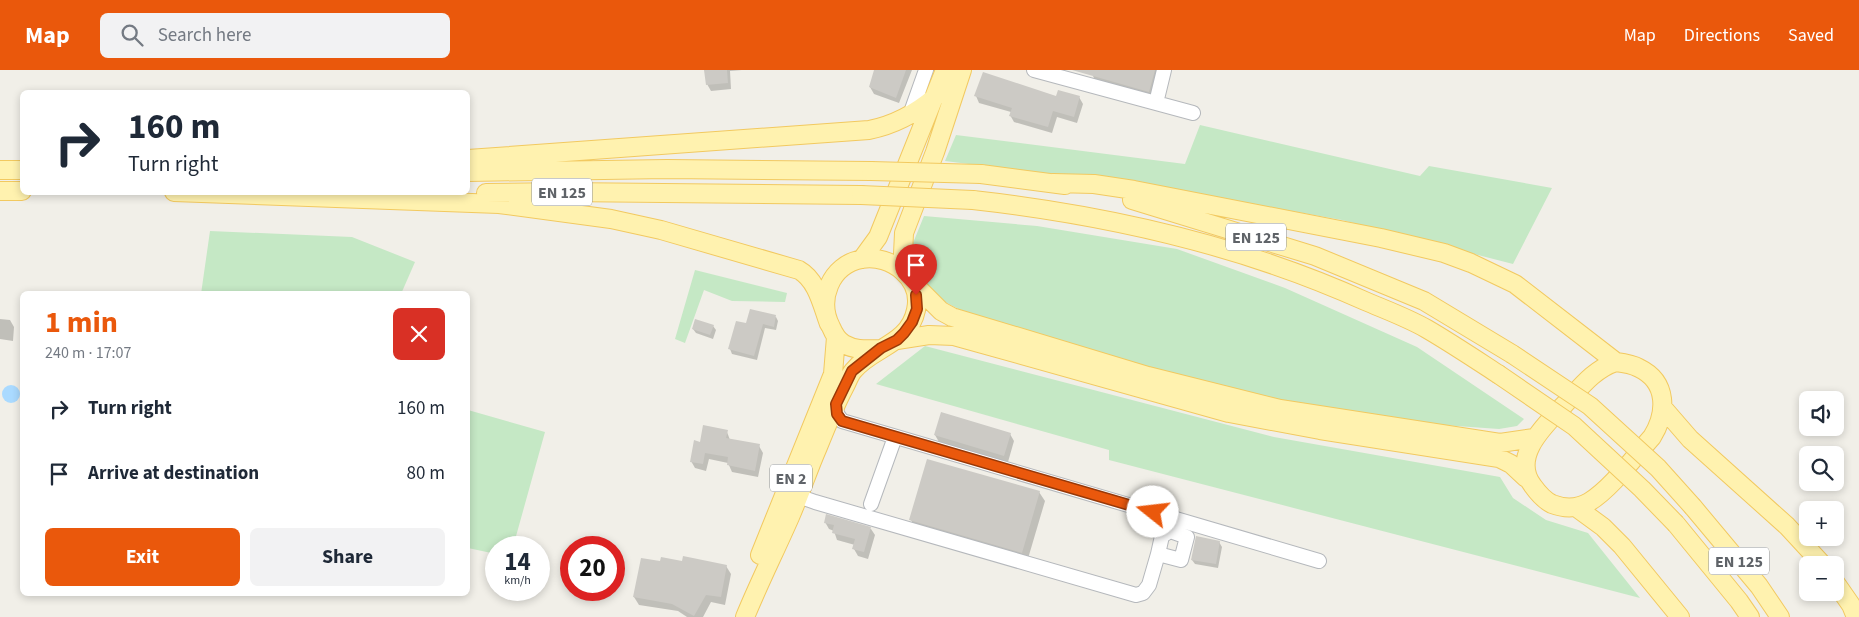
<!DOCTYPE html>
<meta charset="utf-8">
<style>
:root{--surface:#fff;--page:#f2f2f3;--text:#1f2937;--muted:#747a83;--accent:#ea580c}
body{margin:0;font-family:"Source Sans 3",sans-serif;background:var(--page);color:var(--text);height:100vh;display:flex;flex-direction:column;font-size:19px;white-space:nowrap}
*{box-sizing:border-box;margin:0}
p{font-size:16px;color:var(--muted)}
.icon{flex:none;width:28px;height:28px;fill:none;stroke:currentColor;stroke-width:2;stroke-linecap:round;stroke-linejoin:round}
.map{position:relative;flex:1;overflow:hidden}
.drawer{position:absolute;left:20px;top:221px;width:450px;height:305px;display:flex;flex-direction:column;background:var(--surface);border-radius:8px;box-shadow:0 2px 8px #0003}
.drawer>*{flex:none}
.banner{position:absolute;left:20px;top:20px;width:450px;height:105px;border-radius:8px;box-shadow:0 2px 8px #0003;background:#fff;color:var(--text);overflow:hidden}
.buttons{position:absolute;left:1799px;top:321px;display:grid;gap:10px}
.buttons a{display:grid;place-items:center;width:45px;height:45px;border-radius:8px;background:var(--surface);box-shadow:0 2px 8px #0003;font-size:25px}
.speed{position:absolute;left:485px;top:466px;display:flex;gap:10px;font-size:25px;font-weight:700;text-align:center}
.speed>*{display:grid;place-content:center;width:65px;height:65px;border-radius:50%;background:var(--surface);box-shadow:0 2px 8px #0003;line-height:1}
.speed small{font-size:12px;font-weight:400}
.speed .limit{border:8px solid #d22;background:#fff;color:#111}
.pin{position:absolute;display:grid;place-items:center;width:42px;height:42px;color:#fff;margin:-51px -21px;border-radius:50% 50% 50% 0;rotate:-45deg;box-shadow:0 0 5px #0007}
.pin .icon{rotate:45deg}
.me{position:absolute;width:55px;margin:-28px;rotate:286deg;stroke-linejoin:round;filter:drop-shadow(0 0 4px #0008)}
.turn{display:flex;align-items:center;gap:18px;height:105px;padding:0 25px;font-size:22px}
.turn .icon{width:65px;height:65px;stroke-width:2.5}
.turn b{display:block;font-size:35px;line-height:42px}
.round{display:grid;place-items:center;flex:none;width:52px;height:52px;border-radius:8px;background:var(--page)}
.headline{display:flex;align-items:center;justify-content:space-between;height:85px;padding:0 25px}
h1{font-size:30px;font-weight:700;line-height:38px;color:var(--accent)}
.primary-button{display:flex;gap:10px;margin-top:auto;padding:10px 25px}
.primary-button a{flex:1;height:58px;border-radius:8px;background:var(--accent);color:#fff;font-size:20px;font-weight:700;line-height:58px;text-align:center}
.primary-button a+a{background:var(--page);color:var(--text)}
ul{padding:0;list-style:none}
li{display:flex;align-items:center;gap:15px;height:65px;padding:0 25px}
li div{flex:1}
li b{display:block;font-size:19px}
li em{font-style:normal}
header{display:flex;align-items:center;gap:30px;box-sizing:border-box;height:70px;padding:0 25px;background:var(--accent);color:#fff}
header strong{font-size:24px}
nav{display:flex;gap:28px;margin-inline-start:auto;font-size:18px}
.search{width:350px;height:45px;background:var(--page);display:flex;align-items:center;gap:12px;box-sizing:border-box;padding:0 18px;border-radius:8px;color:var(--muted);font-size:19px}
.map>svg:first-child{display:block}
.green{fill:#c5e8c5}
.water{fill:#aadaff}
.shadow{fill:#0003}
.building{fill:#cccac5}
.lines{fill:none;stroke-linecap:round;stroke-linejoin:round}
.minor-casing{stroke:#b5b8bc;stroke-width:16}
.major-casing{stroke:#f2c960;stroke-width:20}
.minor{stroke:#fff;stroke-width:14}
.major{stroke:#fff2af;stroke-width:18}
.major-bridge-casing{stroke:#f2c960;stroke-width:20;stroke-linecap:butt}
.major-bridge{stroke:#fff2af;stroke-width:18}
.route-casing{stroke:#983908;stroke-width:12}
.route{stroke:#ea580c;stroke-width:9}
.labels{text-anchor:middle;stroke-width:4.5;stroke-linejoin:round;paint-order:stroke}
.shield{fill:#fff;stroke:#8f9295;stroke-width:1}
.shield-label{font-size:16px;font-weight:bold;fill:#5f6368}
</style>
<header>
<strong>Map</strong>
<div class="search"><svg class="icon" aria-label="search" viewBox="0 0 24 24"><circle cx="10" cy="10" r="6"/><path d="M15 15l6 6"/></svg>Search here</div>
<nav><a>Map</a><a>Directions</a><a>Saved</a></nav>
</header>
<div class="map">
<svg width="1859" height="547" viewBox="0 0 1859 547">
<rect width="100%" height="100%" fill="#f1efe8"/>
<!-- green -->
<path class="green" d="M 1200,55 L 1420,106 L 1429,96 L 1552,118 L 1513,194 L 1342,150 L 1167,119 L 945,91 L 956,65 L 1185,94 Z
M 924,146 L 1037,156 L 1177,179 L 1285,218 L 1417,277 L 1524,349 L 1517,356 L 1499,359 L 1428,354 L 1212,318 L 962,241 L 934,226 L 913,196 L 913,173 Z
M 210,161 L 352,167 L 415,192 L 401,224 L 201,224 Z
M 695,200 L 787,223 L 785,232 L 732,231 L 704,220 L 685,273 L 675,269 Z
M 925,276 L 1274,367 L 1500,407 L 1513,428 L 1546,450 L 1588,463 L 1640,528 L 1109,390 L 1109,380 L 876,314 Z
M 468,340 L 545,362 L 513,477 L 496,478 L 496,484 L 468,478 Z"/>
<!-- water -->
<path class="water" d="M2 324a9 9 0 1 1 18 0a9 9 0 1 1-18 0Z"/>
<!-- shadow -->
<path class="shadow" d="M 706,0 L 742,0 L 730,1 L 731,19 L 711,21 L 707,14 Z
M 876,0 L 912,0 L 899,33 L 874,24 L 870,17 Z
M 1095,0 L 1160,0 L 1152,28 L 1096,12 L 1093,6 Z
M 976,26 L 1079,27 L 1083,34 L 1077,53 L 1057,47 L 1052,63 L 1014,52 L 1010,45 L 1011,42 L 979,33 Z
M 776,247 L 778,251 L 776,260 L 765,258 L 757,290 L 732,284 L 730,279 L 747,255 Z
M 0,249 L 10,250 L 14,257 L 13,271 L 0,269 Z
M 713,256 L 716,260 L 713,269 L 696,263 L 693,259 Z
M 727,362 L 730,370 L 759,376 L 763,383 L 758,407 L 732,402 L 728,393 L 709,389 L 706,401 L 695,398 L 691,391 L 701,373 Z
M 1010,364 L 1014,371 L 1008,392 L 939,372 L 935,365 Z
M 1039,422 L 1045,431 L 1027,492 L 916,459 L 911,450 Z
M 827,446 L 871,459 L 875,465 L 868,489 L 858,486 L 854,479 L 855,475 L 837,470 L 834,461 L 829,459 L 825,452 Z
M 1219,472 L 1222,477 L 1218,498 L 1195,494 L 1192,490 Z
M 661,493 L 726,496 L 731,504 L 725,535 L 711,532 L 703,547 L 687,547 L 678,541 L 639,535 L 634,527 Z"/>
<!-- building -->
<path class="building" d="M 704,0 L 727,0 L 728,13 L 706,15 Z
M 874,0 L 906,0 L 896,28 L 869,17 Z
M 1072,0 L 1155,0 L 1149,22 Z
M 983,2 L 1056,26 L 1058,20 L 1080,26 L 1074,47 L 1053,41 L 1048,57 L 1009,46 L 1012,38 L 974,26 Z
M 750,239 L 776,245 L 774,257 L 763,254 L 754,286 L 728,279 L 736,251 L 746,253 Z
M 695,249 L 714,255 L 710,265 L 692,259 Z
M 941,342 L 1011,363 L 1004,386 L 934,365 Z
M 703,355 L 728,360 L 726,368 L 760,374 L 755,401 L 727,395 L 728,387 L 705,383 L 703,394 L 690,392 L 694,370 L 700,372 Z
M 927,389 L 1040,421 L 1022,483 L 909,450 Z
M 826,444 L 871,457 L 864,482 L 852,479 L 855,469 L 832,463 L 834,455 L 824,453 Z
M 1196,466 L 1220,471 L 1216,494 L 1191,490 Z
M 683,486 L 727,495 L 721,527 L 706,525 L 694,546 L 672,534 L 633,527 L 641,488 L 660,491 L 661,487 L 682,491 Z"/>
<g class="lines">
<!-- minor casing -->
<g class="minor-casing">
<path id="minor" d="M 1034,0 L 1193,43
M 1156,33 L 1164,0
M 910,45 L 926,0
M 836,334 L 837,344 L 842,351 L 1319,491
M 798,426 L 815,432 L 1136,525 L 1143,523 L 1149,515 L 1158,484 L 1181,490 L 1187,467 L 1170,461 L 1162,466 L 1158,484
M 871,434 L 895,367"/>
</g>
<!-- major casing -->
<g class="major-casing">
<path id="major" d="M 468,89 L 869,60 C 894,55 915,44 935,27
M 0,100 L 22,100
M 468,102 L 667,99 L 871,101
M 981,104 L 1065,115
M 1053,113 L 1094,114 L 1134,120 L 1381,168 L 1444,183 L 1471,193 L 1515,214 L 1616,292
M 0,121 L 22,121
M 174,122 L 499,134 L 611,149 L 661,160 L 799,200 C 817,210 822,235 829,254
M 486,123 L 563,122 L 861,125
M 973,130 C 1108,145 1241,175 1365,231 C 1386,240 1408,248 1427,259 C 1451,273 1475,289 1498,304
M 1132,130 L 1315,186 L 1424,231 L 1512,284
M 862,189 L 878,167 L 945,0
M 904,202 L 903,184 L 904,163 L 935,82 L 962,0
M 912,212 L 941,241 L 952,247 L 1148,306 L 1280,339 L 1500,373 L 1534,368
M 897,270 L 929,265 L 954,266 L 1229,343 L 1320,360 L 1499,388 L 1511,394 L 1526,408
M 1616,292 C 1624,293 1632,294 1639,298 C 1668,312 1667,343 1652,367 C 1635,386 1611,419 1589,432 C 1577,439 1565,439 1552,434 C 1544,430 1538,423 1533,416 C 1510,387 1545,355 1564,335 C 1580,318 1594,299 1616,292 Z
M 1664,339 L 1690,369 L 1787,456 L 1823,495
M 1693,437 L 1759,516 L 1780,547
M 1577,438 L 1603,457 L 1622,476 L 1680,547
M 1676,454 L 1739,531 L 1750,547
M 760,485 L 833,304 L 836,267
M 1835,512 L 1851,535 L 1856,547
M 745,547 C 759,513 775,481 790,447 C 800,424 808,400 818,377 C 826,357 834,337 844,318 C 847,313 849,306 853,301 C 872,277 909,275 916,240 C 923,209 891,184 862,189 C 830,195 817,230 831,257 C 834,264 837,270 844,274 C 856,281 869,279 881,279"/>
</g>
<!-- minor -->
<use href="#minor" class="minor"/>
<!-- major -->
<use href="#major" class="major"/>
<!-- major-bridge casing -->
<g class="major-bridge-casing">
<path id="major-bridge" d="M 871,101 L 981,104
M 861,125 L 973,130
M 1512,284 L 1590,336 L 1658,398 L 1693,437
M 1498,304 L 1574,356 L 1642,419 L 1676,454"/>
</g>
<!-- major-bridge -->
<use href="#major-bridge" class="major-bridge"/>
</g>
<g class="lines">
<!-- route casing -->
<g class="route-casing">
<path id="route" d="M 916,225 L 917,239 L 912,252 L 904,263 L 897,270 L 881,278 L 852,301 L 836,334 L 837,344 L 842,351 L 1153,442"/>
</g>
<!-- route -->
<use href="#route" class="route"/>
</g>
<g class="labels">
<!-- shield labels -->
<g class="shield">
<rect x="532" y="108.5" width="60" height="27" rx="4"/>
<rect x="1226" y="153.5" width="60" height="27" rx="4"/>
<rect x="770" y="394.5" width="42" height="27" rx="4"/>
<rect x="1709" y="477.5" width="60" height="27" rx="4"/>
</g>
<g class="shield-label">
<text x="562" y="128">EN 125</text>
<text x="1256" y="173">EN 125</text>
<text x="791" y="414">EN 2</text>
<text x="1739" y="497">EN 125</text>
</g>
</g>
</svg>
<div class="buttons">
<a><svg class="icon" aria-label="sound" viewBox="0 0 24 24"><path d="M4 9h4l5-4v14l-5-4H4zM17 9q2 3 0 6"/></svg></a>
<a><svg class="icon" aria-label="search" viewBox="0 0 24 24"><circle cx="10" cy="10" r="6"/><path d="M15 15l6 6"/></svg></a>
<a>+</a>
<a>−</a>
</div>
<div class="speed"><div>14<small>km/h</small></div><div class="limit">20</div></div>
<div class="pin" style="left:916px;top:225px;background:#d93025"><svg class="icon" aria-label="arrive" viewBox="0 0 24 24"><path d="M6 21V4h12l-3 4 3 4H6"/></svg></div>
<svg class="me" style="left:1153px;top:442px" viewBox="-20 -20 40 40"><circle r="19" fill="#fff"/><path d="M0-13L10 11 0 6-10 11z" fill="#ea580c"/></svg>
<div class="banner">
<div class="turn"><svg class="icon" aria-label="right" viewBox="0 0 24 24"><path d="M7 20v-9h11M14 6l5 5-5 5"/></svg><div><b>160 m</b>Turn right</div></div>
</div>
<section class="drawer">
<div class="headline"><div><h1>1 min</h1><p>240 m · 17:07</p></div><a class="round" style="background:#d93025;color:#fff"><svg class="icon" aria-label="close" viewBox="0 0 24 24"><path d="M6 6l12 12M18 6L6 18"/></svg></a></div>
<ul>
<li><svg class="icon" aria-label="right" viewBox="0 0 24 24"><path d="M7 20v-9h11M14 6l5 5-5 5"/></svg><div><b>Turn right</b></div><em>160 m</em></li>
<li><svg class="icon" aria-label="arrive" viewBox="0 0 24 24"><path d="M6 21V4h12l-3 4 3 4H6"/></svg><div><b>Arrive at destination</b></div><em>80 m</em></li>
</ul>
<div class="primary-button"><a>Exit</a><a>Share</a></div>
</section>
</div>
